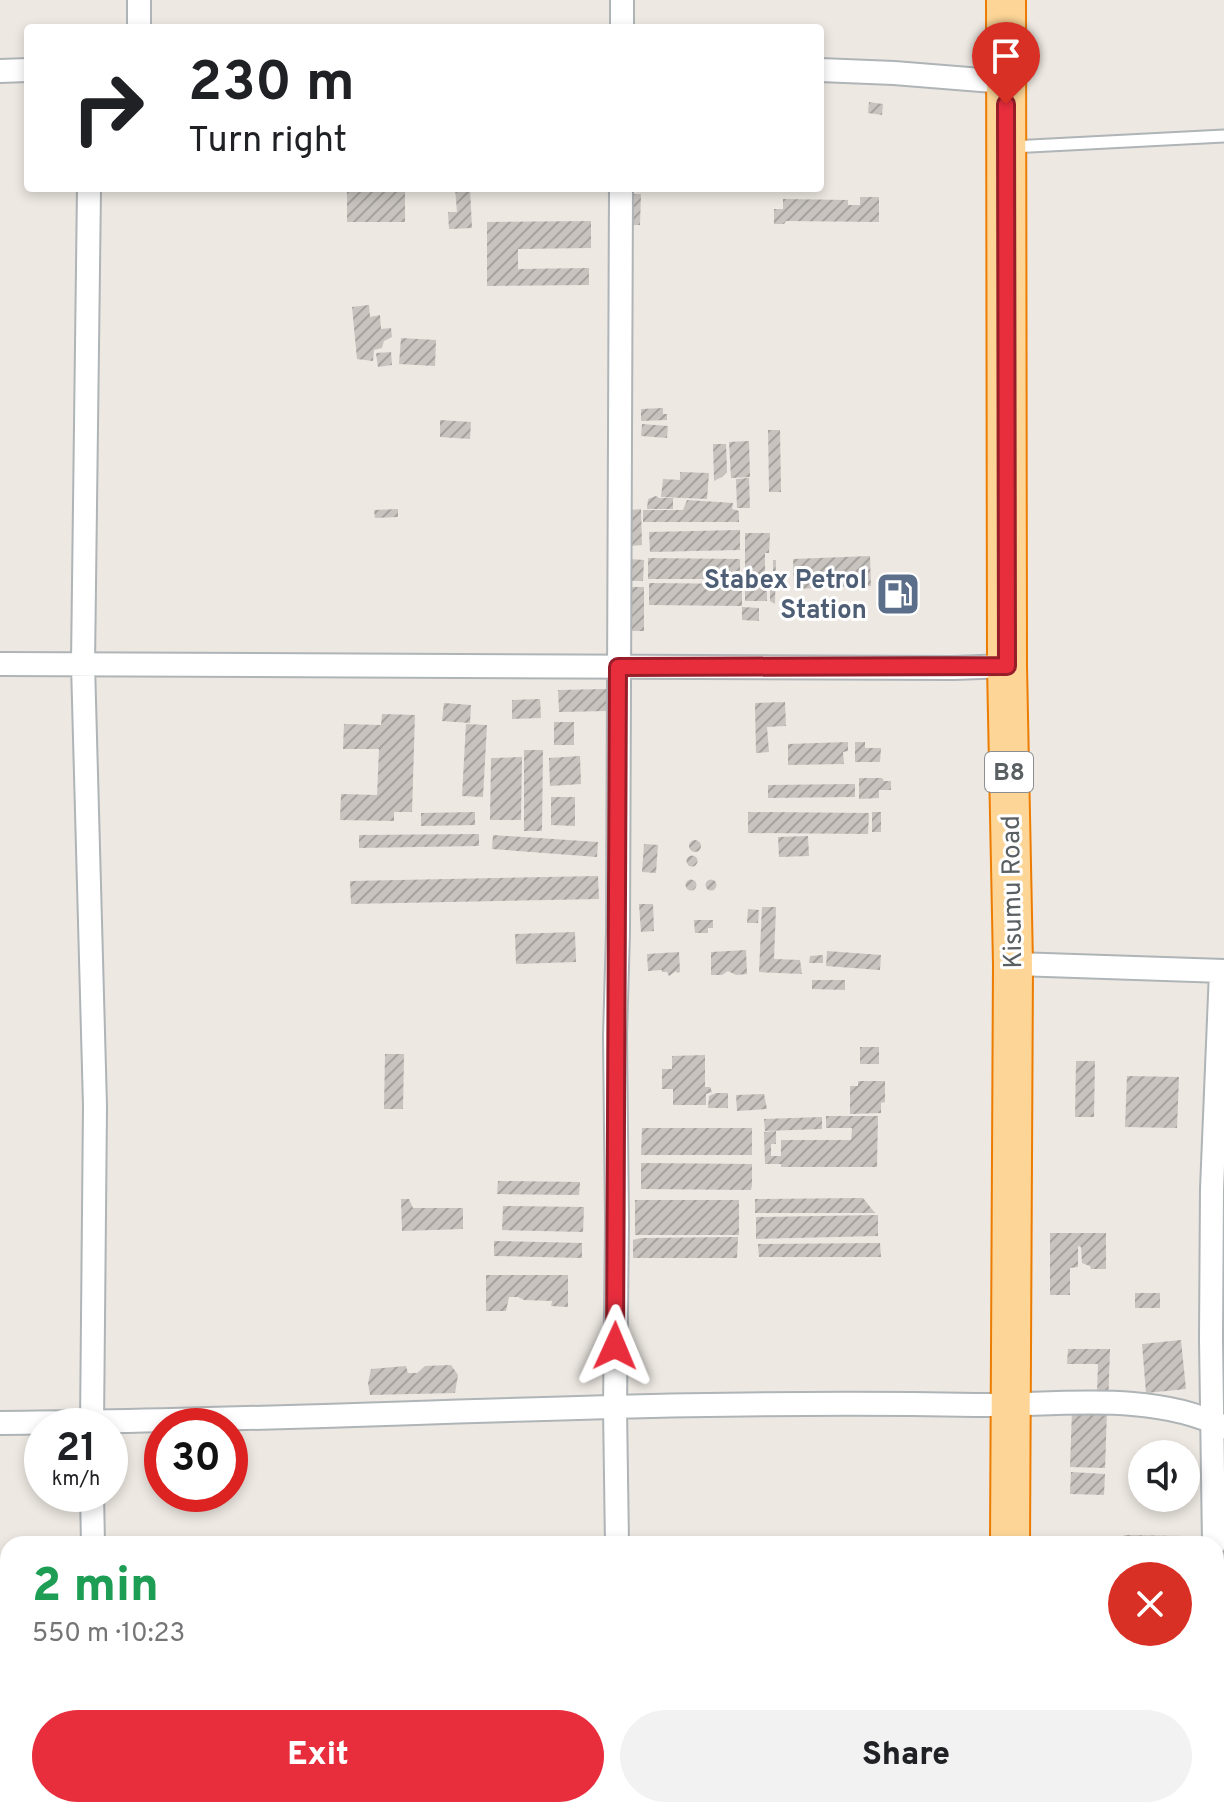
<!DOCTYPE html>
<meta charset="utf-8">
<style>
:root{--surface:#fff;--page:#f2f2f2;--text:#202124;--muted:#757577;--accent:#e82d3d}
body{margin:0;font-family:Overpass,sans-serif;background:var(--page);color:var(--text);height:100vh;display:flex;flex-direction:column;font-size:30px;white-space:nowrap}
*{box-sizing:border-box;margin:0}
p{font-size:26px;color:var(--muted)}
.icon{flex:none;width:44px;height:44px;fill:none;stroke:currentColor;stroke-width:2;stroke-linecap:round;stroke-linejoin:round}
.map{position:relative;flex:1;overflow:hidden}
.sheet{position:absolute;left:0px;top:1536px;width:1224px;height:282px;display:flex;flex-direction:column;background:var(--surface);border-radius:24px 24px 0 0;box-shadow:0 4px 12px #0003}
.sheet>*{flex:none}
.top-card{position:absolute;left:24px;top:24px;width:800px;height:168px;border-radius:8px;box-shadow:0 4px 12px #0003;background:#fff;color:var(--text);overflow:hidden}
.tools{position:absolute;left:1128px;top:1440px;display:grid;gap:16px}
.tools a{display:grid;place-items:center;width:72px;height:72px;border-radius:50%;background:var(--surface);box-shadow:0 4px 12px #0003;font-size:40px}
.speed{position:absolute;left:24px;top:1408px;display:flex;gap:16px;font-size:40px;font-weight:700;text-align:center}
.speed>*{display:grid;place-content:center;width:104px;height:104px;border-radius:50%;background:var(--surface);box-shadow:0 4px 12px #0003;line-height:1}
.speed small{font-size:20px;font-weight:400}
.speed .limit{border:12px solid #d22;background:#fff;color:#111}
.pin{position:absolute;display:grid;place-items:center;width:68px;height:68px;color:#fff;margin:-82px -34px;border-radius:50% 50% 50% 0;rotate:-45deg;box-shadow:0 0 8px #0007}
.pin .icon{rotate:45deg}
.me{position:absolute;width:88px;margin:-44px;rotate:1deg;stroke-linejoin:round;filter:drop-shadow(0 0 6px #0008)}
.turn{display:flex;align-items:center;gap:28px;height:168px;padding:0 32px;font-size:36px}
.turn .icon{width:104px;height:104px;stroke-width:2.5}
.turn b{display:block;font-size:56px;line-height:68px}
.round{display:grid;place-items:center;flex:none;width:84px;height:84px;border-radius:42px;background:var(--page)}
.summary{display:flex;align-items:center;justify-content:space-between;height:136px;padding:0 32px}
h1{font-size:48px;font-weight:800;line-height:60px;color:#1e9e55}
.primary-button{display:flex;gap:16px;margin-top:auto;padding:16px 32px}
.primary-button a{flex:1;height:92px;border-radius:48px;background:var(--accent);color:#fff;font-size:32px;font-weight:800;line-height:92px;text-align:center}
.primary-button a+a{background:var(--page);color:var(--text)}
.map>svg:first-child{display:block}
.building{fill:url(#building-hatch)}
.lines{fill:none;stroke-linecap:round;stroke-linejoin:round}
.service-casing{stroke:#afb4b7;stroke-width:15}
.minor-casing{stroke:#afb4b7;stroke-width:26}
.trunk-casing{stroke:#ed7c02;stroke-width:42}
.service{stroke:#fff;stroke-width:11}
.minor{stroke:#fff;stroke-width:22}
.trunk{stroke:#fdd697;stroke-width:38}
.route-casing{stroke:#971d28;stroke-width:20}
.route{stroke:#e82d3d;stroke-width:14}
.labels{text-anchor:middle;stroke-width:6;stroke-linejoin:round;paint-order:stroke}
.shield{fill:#fff;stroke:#8c8f91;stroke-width:2}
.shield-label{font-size:24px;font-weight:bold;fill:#5a5f62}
.service-label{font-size:26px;font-weight:bold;fill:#4e5e75;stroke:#fff;text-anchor:end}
.street-label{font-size:26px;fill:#5a5f62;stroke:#fff}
</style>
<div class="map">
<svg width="1224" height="1817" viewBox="0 0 1224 1817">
<defs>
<pattern id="building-hatch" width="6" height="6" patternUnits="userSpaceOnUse" patternTransform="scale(2)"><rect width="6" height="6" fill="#c8c3be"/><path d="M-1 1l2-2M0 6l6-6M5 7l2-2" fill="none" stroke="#a5a29e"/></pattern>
</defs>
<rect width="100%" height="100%" fill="#ede8e2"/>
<!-- building -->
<path class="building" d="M 869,102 L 883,104 L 882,115 L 868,113 Z
M 355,188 L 389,188 L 389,190 L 405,190 L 405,222 L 347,222 L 347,192 L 355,192 Z
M 455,188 L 470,188 L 472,228 L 449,229 L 448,212 L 457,212 Z
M 629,194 L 641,194 L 640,225 L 629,225 Z
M 860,197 L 879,197 L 879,222 L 786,221 L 784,224 L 774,224 L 774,209 L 783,209 L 783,199 L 848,200 L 848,205 L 860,205 Z
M 591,221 L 591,248 L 518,249 L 518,269 L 589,268 L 589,285 L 487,286 L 487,222 Z
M 369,305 L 370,317 L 380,315 L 381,329 L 391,328 L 392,337 L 384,341 L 382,348 L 374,350 L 373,361 L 357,359 L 352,307 Z
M 401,338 L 436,340 L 435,366 L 399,364 Z
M 391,352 L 392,365 L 378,367 L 376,353 Z
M 663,408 L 663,414 L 667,414 L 667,420 L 641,421 L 641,409 Z
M 440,420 L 471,422 L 470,439 L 440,437 Z
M 642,424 L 668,426 L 667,438 L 641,436 Z
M 768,430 L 780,430 L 781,492 L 769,492 Z
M 749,441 L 750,477 L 731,478 L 729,442 Z
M 713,444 L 726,444 L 727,472 L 722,477 L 714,481 Z
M 680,472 L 709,473 L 707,499 L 661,497 L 663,479 L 680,480 Z
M 749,478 L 750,508 L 737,508 L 736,479 Z
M 656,496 L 659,498 L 673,498 L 673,509 L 647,509 L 648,499 Z
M 687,500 L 733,503 L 732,509 L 739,511 L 739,522 L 643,522 L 643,510 L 683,510 Z
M 398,509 L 398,517 L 375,518 L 374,510 Z
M 641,509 L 642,545 L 631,546 L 630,510 Z
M 740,530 L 740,550 L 650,552 L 649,532 Z
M 745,533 L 770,533 L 769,553 L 765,553 L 765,573 L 773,574 L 773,560 L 776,560 L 775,604 L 770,601 L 770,577 L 767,577 L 767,601 L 745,601 Z
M 870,556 L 871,586 L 794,589 L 793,559 Z
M 648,558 L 740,559 L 740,579 L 648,579 Z
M 629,559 L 644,560 L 643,581 L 629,581 Z
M 649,583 L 742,584 L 742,606 L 649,605 Z
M 628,587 L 644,587 L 644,631 L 627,631 Z
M 742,607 L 759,608 L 759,621 L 742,620 Z
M 607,689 L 608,711 L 559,712 L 558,690 Z
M 540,699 L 541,718 L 512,719 L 512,700 Z
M 785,702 L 786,726 L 767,727 L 769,752 L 756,753 L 755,703 Z
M 444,703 L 471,705 L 470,723 L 442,721 Z
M 382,714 L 415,715 L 412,812 L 394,812 L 394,821 L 340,820 L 341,794 L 377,795 L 379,749 L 343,749 L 344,724 L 381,725 Z
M 554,722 L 574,722 L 574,745 L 554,745 Z
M 466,724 L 487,725 L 483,797 L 462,796 Z
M 848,742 L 848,751 L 843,752 L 844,764 L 788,765 L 788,744 Z
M 855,742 L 865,742 L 865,748 L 881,748 L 880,762 L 855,762 Z
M 524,750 L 543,750 L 542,831 L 524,831 Z
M 580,756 L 581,784 L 550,786 L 549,758 Z
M 522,757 L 521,820 L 490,820 L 491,758 Z
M 859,778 L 882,778 L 884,781 L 891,781 L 891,790 L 879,790 L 879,798 L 859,799 Z
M 855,784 L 855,797 L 768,798 L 768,785 Z
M 551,797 L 575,797 L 575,826 L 551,825 Z
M 475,812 L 475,825 L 421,826 L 421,813 Z
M 748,812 L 869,813 L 868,834 L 748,833 Z
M 872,812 L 881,812 L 881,832 L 872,832 Z
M 479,834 L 479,846 L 359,848 L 359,835 Z
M 493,835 L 598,842 L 597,857 L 492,849 Z
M 808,836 L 809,856 L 779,857 L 778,837 Z
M689 846a6 6 0 1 1 12 0a6 6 0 1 1-12 0Z
M 644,844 L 658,845 L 656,873 L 642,872 Z
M686.5 861a5.5 5.5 0 1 1 11 0a5.5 5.5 0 1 1-11 0Z
M 598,876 L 599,899 L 351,904 L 350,881 Z
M685.5 885a5.5 5.5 0 1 1 11 0a5.5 5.5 0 1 1-11 0Z
M705.5 885a5.5 5.5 0 1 1 11 0a5.5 5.5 0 1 1-11 0Z
M 639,904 L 653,904 L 654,931 L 641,932 Z
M 762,907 L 776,907 L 774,959 L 800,960 L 802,974 L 759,972 Z
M 748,909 L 759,910 L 758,923 L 747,923 Z
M 694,920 L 713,920 L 713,928 L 708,928 L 708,933 L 695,933 Z
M 575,932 L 576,962 L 516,964 L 515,934 Z
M 746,950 L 747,974 L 736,975 L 728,971 L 722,975 L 711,975 L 711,952 Z
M 827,951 L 881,955 L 880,970 L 826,966 Z
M 679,952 L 680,972 L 677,973 L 676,971 L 669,976 L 667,972 L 662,972 L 662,970 L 648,971 L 647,954 Z
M 823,955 L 823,963 L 809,963 L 810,956 Z
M 812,980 L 845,980 L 845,990 L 812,989 Z
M 860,1047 L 879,1047 L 879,1064 L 860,1064 Z
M 385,1054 L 404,1054 L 403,1109 L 384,1109 Z
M 705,1055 L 705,1087 L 710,1087 L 712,1092 L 706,1094 L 706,1105 L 673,1105 L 673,1089 L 662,1089 L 662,1069 L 672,1069 L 672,1056 Z
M 1076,1061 L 1095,1061 L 1094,1117 L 1075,1117 Z
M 1127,1076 L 1179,1077 L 1177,1128 L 1125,1127 Z
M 858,1081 L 885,1081 L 885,1102 L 881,1103 L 881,1113 L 850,1114 L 850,1086 L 858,1086 Z
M 716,1093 L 728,1093 L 728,1108 L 708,1108 L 709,1096 Z
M 764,1094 L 767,1109 L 737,1111 L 736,1095 Z
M 826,1116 L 878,1116 L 877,1167 L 781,1167 L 781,1164 L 765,1164 L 764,1132 L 776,1131 L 776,1144 L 771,1144 L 771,1156 L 781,1156 L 781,1140 L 851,1140 L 852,1128 L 826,1128 Z
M 822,1117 L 822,1129 L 765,1131 L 764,1119 Z
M 642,1128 L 752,1128 L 752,1155 L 641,1155 Z
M 641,1163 L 752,1164 L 752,1185 L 751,1190 L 641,1189 Z
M 498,1181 L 580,1182 L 579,1195 L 497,1194 Z
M 863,1198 L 875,1213 L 755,1213 L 755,1199 Z
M 401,1199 L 409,1199 L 413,1208 L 463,1208 L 463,1229 L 402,1231 Z
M 635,1200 L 739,1200 L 739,1235 L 635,1235 Z
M 503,1206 L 584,1207 L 583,1232 L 502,1230 Z
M 878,1215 L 878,1236 L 756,1239 L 756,1217 Z
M 1050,1233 L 1106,1233 L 1106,1269 L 1091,1269 L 1090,1266 L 1082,1263 L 1081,1247 L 1078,1246 L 1078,1267 L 1070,1268 L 1070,1295 L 1050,1295 Z
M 738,1237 L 737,1258 L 633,1258 L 633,1240 L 641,1238 Z
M 494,1241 L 582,1243 L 582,1258 L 494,1256 Z
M 880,1243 L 881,1257 L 759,1257 L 758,1244 Z
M 486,1275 L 568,1275 L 568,1307 L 551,1306 L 552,1301 L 524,1300 L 518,1297 L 509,1297 L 506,1311 L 486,1311 Z
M 1135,1293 L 1160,1293 L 1160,1308 L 1135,1308 Z
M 1181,1340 L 1186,1389 L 1146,1393 L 1142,1344 Z
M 1068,1349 L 1110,1349 L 1108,1408 L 1097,1393 L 1098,1364 L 1067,1364 Z
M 451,1365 L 458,1375 L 455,1393 L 370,1395 L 368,1383 L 371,1369 L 406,1366 L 408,1373 L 417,1373 L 425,1366 Z
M 1072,1410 L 1107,1411 L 1105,1468 L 1070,1467 Z
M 1071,1472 L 1105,1474 L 1104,1495 L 1070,1494 Z
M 1124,1535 L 1186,1536 L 1186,1544 L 1123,1544 Z
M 1224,1537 L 1224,1593 L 1216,1592 L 1216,1538 Z
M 513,1810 L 595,1810 L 596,1812 L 558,1817 L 514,1817 Z
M 1091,1810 L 1091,1817 L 1075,1817 L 1075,1811 Z
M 1135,1810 L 1187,1810 L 1187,1814 L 1135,1814 Z"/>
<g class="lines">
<!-- service casing -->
<g class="service-casing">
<path id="service" d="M 1010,147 L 1224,136"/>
</g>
<!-- minor casing -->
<g class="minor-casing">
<path id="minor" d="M 139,0 L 139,28
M 622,28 L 622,0
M 820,70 L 894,73 L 1006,82
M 0,71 L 28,70
M 89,188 L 83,664 L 95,1106 L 92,1426
M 0,664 L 954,668 L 1007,666
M 1013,964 L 1224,971
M 0,1423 C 325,1421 650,1398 975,1405 C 1055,1406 1150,1390 1224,1427
M 92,1494 L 93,1544
M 617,1544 L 615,1408 L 617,1222 L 615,1036 L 618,932 L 621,188
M 1214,1544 L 1211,1339 L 1212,1189 L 1221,971
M 1216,1654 L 1216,1817
M 620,1810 L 621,1817
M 92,1817 L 92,1810"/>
</g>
<!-- trunk casing -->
<g class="trunk-casing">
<path id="trunk" d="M 1006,0 L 1007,666 L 1013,964 L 1010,1544
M 1012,1810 L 1013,1817"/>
</g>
<!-- service -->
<use href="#service" class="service"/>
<!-- minor -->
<use href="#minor" class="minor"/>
<!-- trunk -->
<use href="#trunk" class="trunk"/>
</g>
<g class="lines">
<!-- route casing -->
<g class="route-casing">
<path id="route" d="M 615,1346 L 618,667 L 1007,666 L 1006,104"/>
</g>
<!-- route -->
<use href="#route" class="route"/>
</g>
<!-- icons -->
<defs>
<g id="fuel-square" transform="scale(2.3)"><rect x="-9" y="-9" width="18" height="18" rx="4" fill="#5c6f8a" stroke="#fff"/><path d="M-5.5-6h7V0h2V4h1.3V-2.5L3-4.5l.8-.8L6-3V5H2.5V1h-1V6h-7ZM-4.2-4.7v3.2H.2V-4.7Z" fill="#fff"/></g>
</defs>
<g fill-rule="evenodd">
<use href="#fuel-square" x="898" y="594"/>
</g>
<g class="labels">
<!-- shield labels -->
<rect class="shield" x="985" y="752" width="48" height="40" rx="6"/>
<g class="shield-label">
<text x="1009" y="780">B8</text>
</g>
<!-- service labels -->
<g class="service-label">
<text x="867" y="588">Stabex Petrol<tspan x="867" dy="30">Station</tspan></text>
</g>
<!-- street labels -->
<g class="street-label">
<text transform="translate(1011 892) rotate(-91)" y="9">Kisumu Road</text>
</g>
</g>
</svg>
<div class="tools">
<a><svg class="icon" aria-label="sound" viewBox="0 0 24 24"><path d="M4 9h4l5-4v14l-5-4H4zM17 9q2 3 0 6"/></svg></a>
</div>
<div class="speed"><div>21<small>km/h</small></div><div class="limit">30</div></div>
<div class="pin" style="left:1006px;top:104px;background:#d93025"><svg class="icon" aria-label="arrive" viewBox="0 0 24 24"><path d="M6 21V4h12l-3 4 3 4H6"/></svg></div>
<svg class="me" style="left:615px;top:1346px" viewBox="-20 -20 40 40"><path d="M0-17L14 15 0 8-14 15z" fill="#e82d3d" stroke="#fff" stroke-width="4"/></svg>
<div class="top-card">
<div class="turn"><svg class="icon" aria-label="right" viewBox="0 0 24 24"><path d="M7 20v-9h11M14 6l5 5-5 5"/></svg><div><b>230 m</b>Turn right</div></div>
</div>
<section class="sheet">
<div class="summary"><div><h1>2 min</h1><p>550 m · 10:23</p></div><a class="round" style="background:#d93025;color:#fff"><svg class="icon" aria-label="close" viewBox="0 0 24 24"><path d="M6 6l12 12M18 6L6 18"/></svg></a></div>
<div class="primary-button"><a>Exit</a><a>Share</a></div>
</section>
</div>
